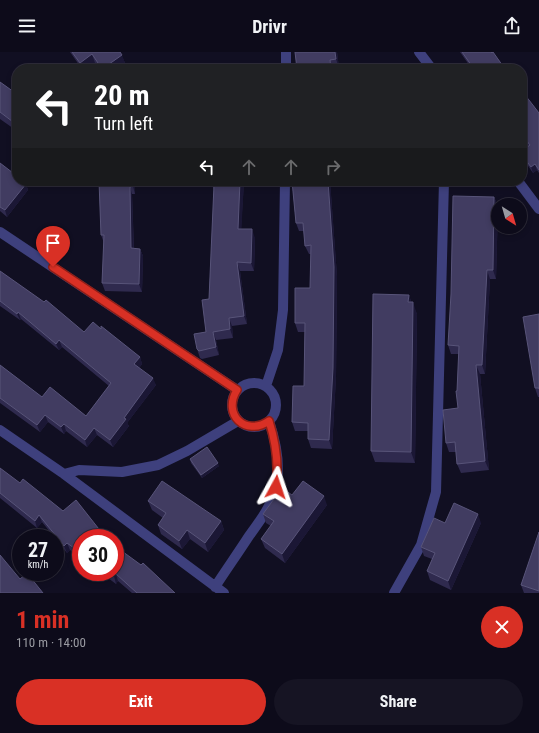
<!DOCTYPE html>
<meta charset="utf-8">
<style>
:root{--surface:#0d0b1a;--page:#161423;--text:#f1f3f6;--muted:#9a9ba2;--line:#2d2b39;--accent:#d93025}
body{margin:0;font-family:"Roboto Condensed",sans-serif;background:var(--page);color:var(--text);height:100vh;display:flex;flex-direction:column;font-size:15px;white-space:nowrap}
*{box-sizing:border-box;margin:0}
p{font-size:13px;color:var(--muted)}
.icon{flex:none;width:22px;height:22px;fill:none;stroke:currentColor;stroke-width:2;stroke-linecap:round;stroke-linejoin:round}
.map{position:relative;height:541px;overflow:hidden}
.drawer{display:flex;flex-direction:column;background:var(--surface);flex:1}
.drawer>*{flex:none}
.guide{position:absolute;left:12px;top:12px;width:515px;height:122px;border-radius:16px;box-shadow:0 2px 6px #0003,0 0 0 1px var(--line);background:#202124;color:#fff;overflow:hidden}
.needle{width:26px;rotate:143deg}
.buttons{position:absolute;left:491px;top:146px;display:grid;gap:8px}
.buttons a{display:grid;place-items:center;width:36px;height:36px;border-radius:50%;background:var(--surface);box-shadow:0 2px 6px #0003,0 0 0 1px var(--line);font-size:20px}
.speed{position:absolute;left:12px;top:477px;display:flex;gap:8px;font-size:20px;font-weight:700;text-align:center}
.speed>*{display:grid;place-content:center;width:52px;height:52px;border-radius:50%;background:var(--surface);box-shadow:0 2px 6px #0003,0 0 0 1px var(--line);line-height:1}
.speed small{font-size:10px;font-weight:400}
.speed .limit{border:6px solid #d22;background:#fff;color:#111}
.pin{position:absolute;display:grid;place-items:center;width:34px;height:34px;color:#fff;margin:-41px -17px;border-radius:50% 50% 50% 0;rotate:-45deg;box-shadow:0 0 4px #0007}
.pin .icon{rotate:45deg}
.me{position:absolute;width:44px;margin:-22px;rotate:5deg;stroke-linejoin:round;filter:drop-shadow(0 0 3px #0008)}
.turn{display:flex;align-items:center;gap:14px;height:84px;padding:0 16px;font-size:18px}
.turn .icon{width:52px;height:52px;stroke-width:2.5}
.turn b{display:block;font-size:28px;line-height:34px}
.lanes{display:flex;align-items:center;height:38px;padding:0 16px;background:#0003;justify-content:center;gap:20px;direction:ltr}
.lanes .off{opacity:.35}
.round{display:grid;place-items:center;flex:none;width:42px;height:42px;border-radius:21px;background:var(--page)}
.headline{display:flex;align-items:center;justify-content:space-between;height:68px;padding:0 16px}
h1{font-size:24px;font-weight:700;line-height:30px;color:var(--accent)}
.primary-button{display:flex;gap:8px;margin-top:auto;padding:8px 16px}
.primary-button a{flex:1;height:46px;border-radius:24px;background:var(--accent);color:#fff;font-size:16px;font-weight:700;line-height:46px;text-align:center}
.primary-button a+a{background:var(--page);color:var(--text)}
header{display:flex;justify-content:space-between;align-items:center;height:52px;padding:0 16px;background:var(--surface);font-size:18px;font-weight:700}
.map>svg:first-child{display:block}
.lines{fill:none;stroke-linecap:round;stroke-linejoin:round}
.minor{stroke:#3e407d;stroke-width:10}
.wall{fill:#2f2a4e}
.shaded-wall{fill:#1b1735}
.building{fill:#413c61;stroke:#585479}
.route-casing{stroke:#8d1f18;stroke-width:10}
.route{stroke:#d93025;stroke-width:7}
</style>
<header><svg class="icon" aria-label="menu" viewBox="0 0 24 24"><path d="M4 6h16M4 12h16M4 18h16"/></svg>Drivr<svg class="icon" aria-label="share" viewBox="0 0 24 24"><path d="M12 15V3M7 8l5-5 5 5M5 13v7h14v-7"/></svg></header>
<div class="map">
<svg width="539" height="541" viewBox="0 0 539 541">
<rect width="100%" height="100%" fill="#110f22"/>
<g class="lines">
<!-- minor -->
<path class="minor" d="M 419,0 L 432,17
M 286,17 L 286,0
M 518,129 L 539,157
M 0,180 L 237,338
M232 353a22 22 0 1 1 44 0a22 22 0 1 1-44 0Z
M 266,334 L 278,298 L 283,258 L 285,129
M 0,378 L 64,422 L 224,541
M 64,422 L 79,418 L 122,420 L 158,413 L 187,399 L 238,369
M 215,535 C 226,518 238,501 249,484 C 260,469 272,453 276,435 C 281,413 276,390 269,369
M 394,541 L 421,493 L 436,440 L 444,129"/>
</g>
<!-- wall -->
<path class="wall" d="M 70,0 L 120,0 L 125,11 L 117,17 L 99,17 L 95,11 L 86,17 L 82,17 Z
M 295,0 L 337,0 L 339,16 L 333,17 Z
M 460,0 L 491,0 L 505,17 L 472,17 Z
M 0,30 L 14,40 L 17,36 L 17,79 L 0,67 Z
M 522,39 L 539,61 L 539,121 L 537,118 L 533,121 L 522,105 L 522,99 L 528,94 L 522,87 Z
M 0,111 L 26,132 L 28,138 L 7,165 L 0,159 Z
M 99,129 L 135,129 L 135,142 L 132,142 L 134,196 L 140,197 L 143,204 L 142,240 L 105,239 L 102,231 L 104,191 L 101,183 Z
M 244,129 L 241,177 L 255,186 L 254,219 L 240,219 L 247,272 L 232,274 L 233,286 L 216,288 L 219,303 L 202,307 L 200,306 L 197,297 L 206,280 L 209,247 L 214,138 L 212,133 Z
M 292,129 L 330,129 L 337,224 L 336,325 L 332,397 L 311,396 L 308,387 L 308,379 L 295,379 L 292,370 L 304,334 L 305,280 L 298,280 L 295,271 L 310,236 L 311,202 L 309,202 L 305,194 L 304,179 L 299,179 L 296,171 Z
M 449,129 L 471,129 L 471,133 L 450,133 Z
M 494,145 L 498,154 L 496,227 L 490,227 L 485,322 L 480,322 L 489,418 L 461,421 L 457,412 L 456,400 L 449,400 L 446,391 L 458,356 L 457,339 L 459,302 L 451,302 L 448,293 Z
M 0,219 L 84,280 L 101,277 L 140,305 L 142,312 L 139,316 L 156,333 L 127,371 L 129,374 L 113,395 L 97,383 L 87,395 L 66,379 L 64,382 L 48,370 L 40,380 L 0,351 L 0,313 L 42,345 L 86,364 L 109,334 L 62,295 L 59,298 L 21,267 L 20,268 L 0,254 Z
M 409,243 L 411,250 L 417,262 L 415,411 L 375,410 L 371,399 Z
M 539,262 L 539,345 L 538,345 L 535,336 Z
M 190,407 L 219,414 L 202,426 L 191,411 Z
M 0,416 L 81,486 L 81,506 L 70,498 L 67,501 L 42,470 L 37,476 L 0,446 Z
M 292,443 L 327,453 L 285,511 L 265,496 L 261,487 L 271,474 L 266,471 L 263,462 Z
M 148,449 L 221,469 L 224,478 L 208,500 L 190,487 L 182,497 L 161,482 L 158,473 L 163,466 L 152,458 Z
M 445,471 L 481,471 L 451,538 L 430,528 L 427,519 L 432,507 L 424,504 L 421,495 Z
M 539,480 L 539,541 L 524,541 L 521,533 Z
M 100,520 L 115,520 L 175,541 L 132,541 L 118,529 L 116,532 Z"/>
<!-- shaded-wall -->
<path class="shaded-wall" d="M 335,0 L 337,0 L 339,16 L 336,7 Z
M 92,2 L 95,11 L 86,17 L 82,17 L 80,11 Z
M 122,3 L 125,11 L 117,17 L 103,17 Z
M 330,8 L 333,17 L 331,17 Z
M 535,112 L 537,118 L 533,121 L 531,115 Z
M 132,129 L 135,129 L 135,142 L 133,134 Z
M 240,129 L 244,129 L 241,185 L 238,177 Z
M 328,129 L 330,129 L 337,224 L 336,325 L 332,397 L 329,388 Z
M 26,132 L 28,138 L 7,165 L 5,158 Z
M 130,135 L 132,142 L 134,204 L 131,196 Z
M 494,145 L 498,154 L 496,227 L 493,218 Z
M 252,177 L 255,186 L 254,219 L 251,211 Z
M 140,197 L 143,204 L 142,240 L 139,232 Z
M 237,210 L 240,219 L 247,272 L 244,264 Z
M 487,218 L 490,227 L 485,322 L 482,313 Z
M 409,243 L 413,254 L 408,250 Z
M 413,250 L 417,262 L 415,411 L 411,400 Z
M 18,260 L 21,267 L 20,268 L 17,262 Z
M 229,266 L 232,274 L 233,286 L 230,277 Z
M 213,280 L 216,288 L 219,303 L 216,295 Z
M 59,288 L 62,295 L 59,298 L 56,292 Z
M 140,305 L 142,312 L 137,319 L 134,312 Z
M 476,313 L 480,322 L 489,418 L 485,409 Z
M 153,326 L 156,333 L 127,371 L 129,374 L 113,395 L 110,388 L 124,366 Z
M 45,363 L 48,370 L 40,380 L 37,373 Z
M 64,372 L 66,379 L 64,382 L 61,375 Z
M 94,376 L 97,383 L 87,395 L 85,388 Z
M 218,411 L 219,414 L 202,426 L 201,423 Z
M 324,444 L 327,453 L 285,511 L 282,502 Z
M 478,462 L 481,471 L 451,538 L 448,529 Z
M 39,463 L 42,470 L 37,476 L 35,469 Z
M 221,469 L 224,478 L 208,500 L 205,491 Z
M 187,478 L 190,487 L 182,497 L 179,489 Z
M 67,491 L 70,498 L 67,501 L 64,494 Z
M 116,522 L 118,529 L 116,532 L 114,524 Z"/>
<!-- building -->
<path class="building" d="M 72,0 L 120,0 L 122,3 L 102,17 L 92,2 L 80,11 Z
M 295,0 L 335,0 L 336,7 L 330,8 L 331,17 L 297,17 Z
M 462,0 L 491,0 L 492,1 L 493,0 L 505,17 L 474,17 Z
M 0,30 L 14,40 L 17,36 L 17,73 L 0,60 Z
M 522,39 L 539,61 L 539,118 L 535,112 L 531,115 L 522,103 L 522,99 L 530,93 L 522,83 Z
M 0,111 L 17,124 L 17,129 L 23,129 L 26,132 L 5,158 L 0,155 Z
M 99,129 L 132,129 L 133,134 L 130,135 L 131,196 L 140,197 L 139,232 L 102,231 L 104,183 L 101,183 Z
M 213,129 L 240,129 L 238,177 L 252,177 L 251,211 L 237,210 L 244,264 L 229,266 L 230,277 L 213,280 L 216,295 L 199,299 L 197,297 L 194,282 L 206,280 L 202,248 L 209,247 L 214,133 L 212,133 Z
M 292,129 L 328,129 L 334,215 L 333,316 L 329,388 L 308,387 L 308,371 L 292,370 L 293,334 L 304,334 L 305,271 L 295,271 L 295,236 L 310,236 L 311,193 L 305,194 L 303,171 L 296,171 Z
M 449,129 L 470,129 L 470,130 Z
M 453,144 L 494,145 L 493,218 L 487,218 L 482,313 L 476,313 L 485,409 L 457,412 L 455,390 L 446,391 L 443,358 L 458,356 L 456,339 L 457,339 L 459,294 L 448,293 L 451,242 Z
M 0,219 L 44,250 L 46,248 L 84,280 L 93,270 L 101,277 L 101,274 L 140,305 L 134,312 L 153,326 L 124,366 L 126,367 L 110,388 L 94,376 L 85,388 L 64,372 L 61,375 L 45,363 L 37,373 L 0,346 L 0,313 L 42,345 L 50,335 L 86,364 L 111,331 L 59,288 L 56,292 L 18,260 L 17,262 L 0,249 Z
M 373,242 L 409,243 L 408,250 L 413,250 L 411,400 L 371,399 Z
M 539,262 L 539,337 L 539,336 L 535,336 L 523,265 Z
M 207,395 L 218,411 L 201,423 L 190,407 Z
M 0,416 L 20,431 L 23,427 L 63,459 L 76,448 L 106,486 L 81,486 L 81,501 L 67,491 L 64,494 L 39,463 L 35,469 L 0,441 Z
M 162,429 L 221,469 L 205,491 L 187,478 L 179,489 L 158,473 L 166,461 L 148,449 Z
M 303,429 L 324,444 L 282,502 L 261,487 L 274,469 L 263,462 L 282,436 L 292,443 Z
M 454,451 L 478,462 L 448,529 L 427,519 L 435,501 L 421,495 L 434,466 L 445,471 Z
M 539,480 L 539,539 L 521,533 Z
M 115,494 L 141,513 L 143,511 L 175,541 L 137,541 L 116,522 L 114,524 L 108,520 L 115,520 Z
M 0,503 L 20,527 L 27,521 L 43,541 L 0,541 Z"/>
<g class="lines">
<!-- route casing -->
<g class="route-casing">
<path id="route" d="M 53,215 L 237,338 C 222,362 245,385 269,369 C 276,391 279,412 276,435"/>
</g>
<!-- route -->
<use href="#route" class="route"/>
</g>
</svg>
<div class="buttons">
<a><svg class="needle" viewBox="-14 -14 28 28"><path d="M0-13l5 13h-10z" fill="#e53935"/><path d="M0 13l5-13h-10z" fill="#9a9ba2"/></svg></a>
</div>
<div class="speed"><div>27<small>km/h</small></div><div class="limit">30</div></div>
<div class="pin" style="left:53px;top:215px;background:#d93025"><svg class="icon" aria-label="arrive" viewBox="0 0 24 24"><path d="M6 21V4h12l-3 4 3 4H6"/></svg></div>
<svg class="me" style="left:276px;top:435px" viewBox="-20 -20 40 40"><path d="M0-17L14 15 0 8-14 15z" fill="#d93025" stroke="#fff" stroke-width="4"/></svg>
<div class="guide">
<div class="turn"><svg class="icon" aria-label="left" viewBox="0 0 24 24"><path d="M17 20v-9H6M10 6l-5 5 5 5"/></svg><div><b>20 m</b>Turn left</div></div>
<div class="lanes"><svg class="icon" aria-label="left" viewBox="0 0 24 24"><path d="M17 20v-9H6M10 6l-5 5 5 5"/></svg><svg class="icon off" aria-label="ahead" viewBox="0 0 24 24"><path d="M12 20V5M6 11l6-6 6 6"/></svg><svg class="icon off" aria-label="ahead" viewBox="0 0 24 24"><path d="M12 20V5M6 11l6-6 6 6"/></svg><svg class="icon off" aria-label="right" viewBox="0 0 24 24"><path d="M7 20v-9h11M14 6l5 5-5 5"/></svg></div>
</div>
</div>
<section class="drawer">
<div class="headline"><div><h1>1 min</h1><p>110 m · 14:00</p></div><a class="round" style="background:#d93025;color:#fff"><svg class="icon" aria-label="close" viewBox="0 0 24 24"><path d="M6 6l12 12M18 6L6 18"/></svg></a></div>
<div class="primary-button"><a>Exit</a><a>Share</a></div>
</section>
